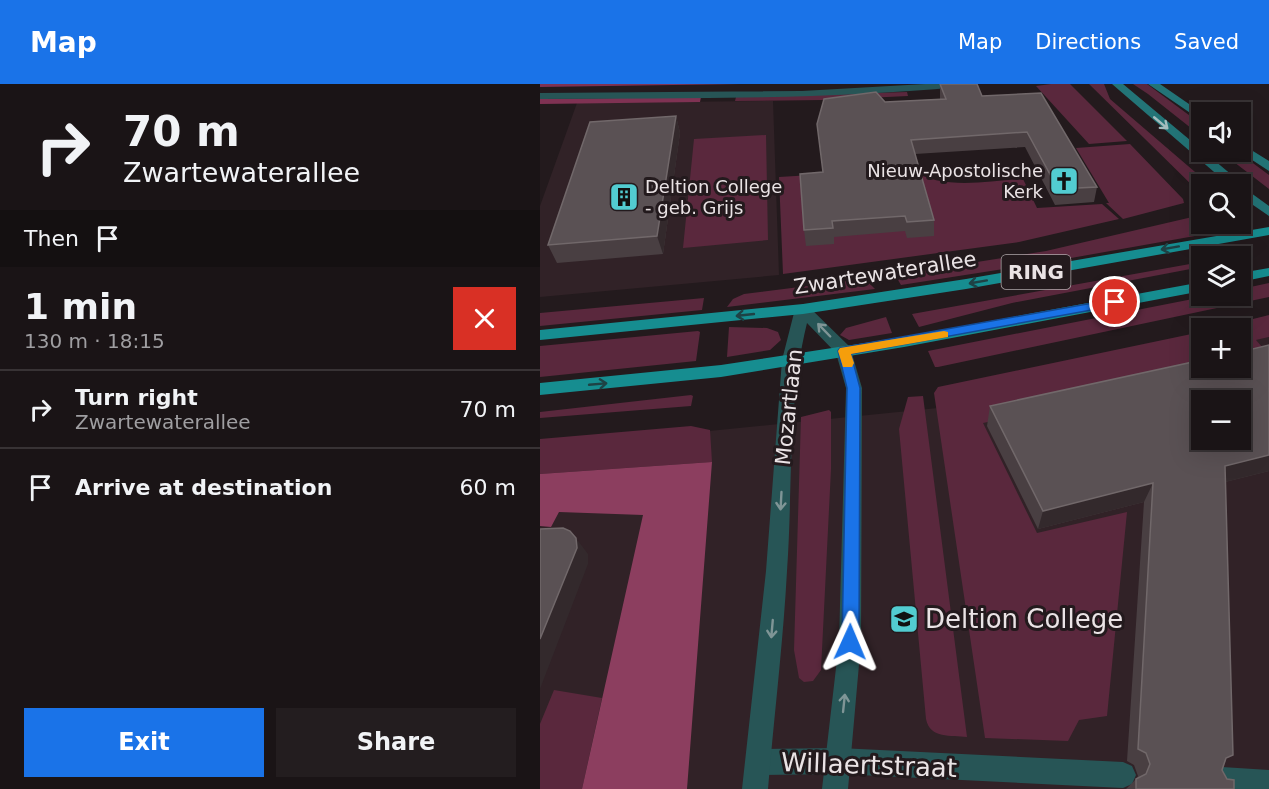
<!DOCTYPE html>
<meta charset="utf-8">
<style>
:root{--surface:#1a1416;--page:#231d1f;--text:#f1f3f6;--muted:#9f9ea1;--line:#383335;--accent:#1a73e8}
body{margin:0;font-family:"DejaVu Sans",sans-serif;background:var(--page);color:var(--text);height:100vh;display:flex;flex-direction:column;font-size:22px;white-space:nowrap}
*{box-sizing:border-box;margin:0}
p{font-size:20px;color:var(--muted)}
.icon{flex:none;width:33px;height:33px;fill:none;stroke:currentColor;stroke-width:2;stroke-linecap:round;stroke-linejoin:round}
.map{position:relative;flex:1;overflow:hidden}
.side{display:flex;flex-direction:column;background:var(--surface);width:540px}
.side>*{flex:none}
.top-card{background:#1a1416;color:var(--text);overflow:hidden}
.controls{position:absolute;left:651px;top:18px;display:grid;gap:12px}
.controls a{display:grid;place-items:center;width:60px;height:60px;border-radius:0px;background:var(--surface);box-shadow:0 6px 24px #0002,0 0 0 2px var(--line);font-size:30px}
.pin{position:absolute;display:grid;place-items:center;width:51px;height:51px;color:#fff;margin:-26px;border:3px solid #fff;border-radius:50%;box-shadow:0 2px 6px #0007}
.me{position:absolute;width:66px;margin:-33px;rotate:1deg;stroke-linejoin:round;filter:drop-shadow(0 0 4px #0008)}
.turn{display:flex;align-items:center;gap:21px;height:126px;padding:0 24px;font-size:27px}
.turn .icon{width:78px;height:78px;stroke-width:2.5}
.turn b{display:block;font-size:42px;line-height:51px}
.then{display:flex;align-items:center;height:57px;padding:0 24px;background:#0003;gap:12px;font-size:22px}
.round{display:grid;place-items:center;flex:none;width:63px;height:63px;border-radius:0px;background:var(--page)}
.headline{display:flex;align-items:center;justify-content:space-between;height:102px;padding:0 24px}
h1{font-size:36px;font-weight:700;line-height:45px}
.primary-button{display:flex;gap:12px;margin-top:auto;padding:12px 24px}
.primary-button a{flex:1;height:69px;border-radius:0px;background:var(--accent);color:#fff;font-size:24px;font-weight:700;line-height:69px;text-align:center}
.primary-button a+a{background:var(--page);color:var(--text)}
ul{padding:0;list-style:none}
li{display:flex;align-items:center;gap:18px;height:78px;padding:0 24px;border-top:2px solid var(--line)}
li div{flex:1}
li b{display:block;font-size:22px}
li em{font-style:normal}
header{display:flex;align-items:center;gap:36px;box-sizing:border-box;height:84px;padding:0 30px;background:var(--accent);color:#fff}
header strong{font-size:28px}
nav{display:flex;gap:33px;margin-inline-start:auto;font-size:21px}
main{display:flex;flex:1;min-height:0}
.map>svg:first-child{display:block}
.built{fill:#312227;fill-rule:evenodd}
.green{fill:#5a283d}
.forest{fill:#7f3253}
.water{fill:#8c3e5f}
.lines{fill:none;stroke-linecap:round;stroke-linejoin:round}
.minor{fill:#275556;fill-rule:evenodd}
.tertiary{fill:#275556;fill-rule:evenodd}
.secondary{fill:#237477;fill-rule:evenodd}
.primary{fill:#168d90;fill-rule:evenodd}
.wall{fill:#493f42}
.shaded-wall{fill:#33292c}
.building{fill:#5a5154;stroke:#71686a;stroke-width:1.5;fill-rule:evenodd}
.oneway{stroke:#a4bcbe}
.oneway2{stroke:#1e4245}
.oneway3{stroke:#7f9596}
.route{fill:#1a73e8;stroke:#114b97;stroke-width:1.5}
.slow{fill:#f59e0b}
.labels{text-anchor:middle;stroke-width:6;stroke-linejoin:round;paint-order:stroke}
.far-poi-label{font-size:18px;fill:#eae3e5;stroke:#231a1d;text-anchor:end}
.shield{fill:#231a1d;stroke:#aea7a9;stroke-width:1.5}
.shield-label{font-size:20px;font-weight:bold;fill:#eae3e5}
.street-label{font-size:21px;fill:#eae3e5;stroke:#231a1d}
.near-poi-label{font-size:26px;fill:#eae3e5;stroke:#231a1d;text-anchor:start}
.near-street-label{font-size:26px;fill:#eae3e5;stroke:#231a1d}
</style>
<header>
<strong>Map</strong>
<nav><a>Map</a><a>Directions</a><a>Saved</a></nav>
</header>
<main>
<section class="side">
<div class="top-card">
<div class="turn"><svg class="icon" aria-label="right" viewBox="0 0 24 24"><path d="M7 20v-9h11M14 6l5 5-5 5"/></svg><div><b>70 m</b>Zwartewaterallee</div></div>
<div class="then">Then<svg class="icon" aria-label="arrive" viewBox="0 0 24 24"><path d="M6 21V4h12l-3 4 3 4H6"/></svg></div>
</div>
<div class="headline"><div><h1>1 min</h1><p>130 m · 18:15</p></div><a class="round" style="background:#d93025;color:#fff"><svg class="icon" aria-label="close" viewBox="0 0 24 24"><path d="M6 6l12 12M18 6L6 18"/></svg></a></div>
<ul>
<li><svg class="icon" aria-label="right" viewBox="0 0 24 24"><path d="M7 20v-9h11M14 6l5 5-5 5"/></svg><div><b>Turn right</b><p>Zwartewaterallee</p></div><em>70 m</em></li>
<li><svg class="icon" aria-label="arrive" viewBox="0 0 24 24"><path d="M6 21V4h12l-3 4 3 4H6"/></svg><div><b>Arrive at destination</b></div><em>60 m</em></li>
</ul>
<div class="primary-button"><a>Exit</a><a>Share</a></div>
</section>
<div class="map">
<svg width="729" height="705" viewBox="0 0 729 705">
<rect width="100%" height="100%" fill="#231a1d"/>
<!-- built -->
<path class="built" d="M 233,17 L 239,191 L 0,213 L 0,122 L 37,19 Z
M 729,253 L 729,705 L 0,705 L 0,364 L 398,324 L 662,284 L 700,284 L 701,259 ZM 662,316 L 700,316 L 700,356 L 662,356 Z"/>
<!-- green -->
<path class="green" d="M 511,0 L 530,0 L 587,57 L 549,60 L 496,2 Z
M 549,0 L 564,0 L 570,15 L 669,100 L 662,100 L 661,110 Z
M 593,0 L 607,0 L 661,40 L 661,52 L 608,10 Z
M 367,8 L 368,12 L 283,16 L 195,17 L 196,13 Z
M 226,51 L 228,156 L 143,164 L 154,55 Z
M 590,60 L 643,115 L 644,119 L 583,135 L 566,119 L 569,119 L 536,64 Z
M 681,68 L 698,68 L 729,91 L 729,105 Z
M 370,85 C 403,107 445,97 483,95 L 497,124 L 562,120 L 579,135 L 479,158 L 243,190 L 239,93 Z
M 661,131 L 662,140 L 686,140 L 666,150 L 503,179 L 361,201 L 355,191 L 506,167 Z
M 661,178 L 661,183 L 472,219 L 379,243 L 372,230 Z
M 315,196 L 327,197 L 335,205 L 187,223 L 193,215 L 204,210 Z
M 729,199 L 729,213 L 398,283 L 395,283 L 388,267 L 668,212 L 700,212 L 701,205 Z
M 164,214 L 162,226 L 0,242 L 0,229 Z
M 729,231 L 729,253 L 716,256 L 729,271 L 701,283 L 700,244 L 677,244 Z
M 346,233 L 352,249 L 309,256 L 300,251 L 306,244 Z
M 189,243 L 227,244 L 238,248 L 241,256 L 230,266 L 187,273 Z
M 158,247 L 160,248 L 156,277 L 0,293 L 0,262 Z
M 661,248 L 662,284 L 698,284 L 443,339 L 497,449 L 587,428 L 567,632 L 539,636 L 528,657 L 445,654 L 394,309 L 398,303 Z
M 151,311 L 153,312 L 151,322 L 0,334 L 0,328 Z
M 383,312 L 427,653 C 411,651 390,655 386,635 L 359,345 L 368,313 Z
M 289,326 L 291,328 L 291,385 L 281,586 L 273,597 L 264,598 L 259,594 L 254,566 L 261,333 Z
M 151,342 L 170,346 L 172,378 L 0,390 L 0,355 Z
M 14,606 L 62,614 L 42,705 L 0,705 L 0,640 Z"/>
<!-- forest -->
<path class="forest" d="M 0,0 L 201,0 L 0,3 Z
M 161,13 L 160,18 L 0,20 L 0,15 Z"/>
<!-- water -->
<path class="water" d="M 172,378 L 147,705 L 42,705 L 103,431 L 19,428 L 11,443 L 0,442 L 0,390 Z"/>
<g class="lines">
<!-- minor -->
<path class="minor" d="M 385,0 L 424,0 L 419,3 C 280,16 140,14 0,15 L 0,9 L 262,7 Z
M 299,664 L 583,678 L 592,682 L 596,691 L 592,700 L 583,704 L 299,690 L 219,691 L 210,687 L 206,678 L 210,669 L 219,665 Z
M 682,683 L 729,686 L 729,705 L 673,705 L 669,696 L 673,687 Z"/>
<!-- tertiary -->
<path class="tertiary" d="M 263,220 L 268,222 L 310,263 L 322,304 L 321,558 L 308,705 L 282,705 L 299,558 L 306,304 L 296,269 L 267,239 C 247,320 253,404 247,487 C 243,560 234,633 228,705 L 202,705 L 226,487 L 242,276 L 255,225 Z"/>
<!-- secondary -->
<path class="secondary" d="M 572,0 L 583,0 L 699,97 L 701,100 L 700,101 L 688,100 Z
M 608,0 L 620,0 L 662,29 L 662,37 Z
M 700,59 L 729,77 L 729,87 L 700,68 Z
M 700,101 L 729,122 L 729,132 L 700,112 Z"/>
<!-- primary -->
<path class="primary" d="M 729,143 L 729,151 L 426,205 L 263,230 L 0,256 L 0,246 L 263,220 L 426,195 Z
M 729,184 L 729,192 L 700,198 L 700,189 Z
M 662,198 L 662,207 L 364,263 L 181,293 L 0,311 L 0,299 L 181,281 L 364,253 Z"/>
</g>
<!-- wall -->
<path class="wall" d="M 400,0 L 442,12 L 557,103 L 554,118 L 515,121 L 485,63 L 375,70 L 394,136 L 394,152 L 367,154 L 365,147 L 294,153 L 294,160 L 266,162 L 264,146 L 283,88 L 345,18 L 400,15 Z
M 136,32 L 140,49 L 123,170 L 17,179 L 8,161 Z
M 729,261 L 729,387 L 685,398 L 686,676 L 682,686 L 687,695 L 694,705 L 586,705 L 597,694 L 598,692 L 594,681 L 587,677 L 604,418 L 498,445 L 447,342 L 450,322 Z"/>
<!-- shaded-wall -->
<path class="shaded-wall" d="M 136,32 L 140,49 L 123,170 L 117,152 Z
M 729,371 L 729,387 L 673,401 L 685,382 Z
M 613,399 L 604,418 L 498,445 L 503,427 Z
M 36,454 L 48,470 L 48,480 L 0,605 L 0,555 Z"/>
<!-- building -->
<path class="building" d="M 400,0 L 437,0 L 442,12 L 501,9 L 557,103 L 518,105 L 487,48 L 371,56 L 394,136 L 367,138 L 365,132 L 292,137 L 293,144 L 264,146 L 260,90 L 283,88 L 277,40 L 284,15 L 336,8 L 345,18 L 406,15 Z
M 136,32 L 117,152 L 8,161 L 50,38 Z
M 729,261 L 729,371 L 685,382 L 693,671 L 686,674 L 682,686 L 687,695 L 694,696 L 694,705 L 596,705 L 596,695 L 606,690 L 610,680 L 606,669 L 598,665 L 613,399 L 503,427 L 450,322 L 662,276 L 662,284 L 700,284 L 700,268 ZM 662,316 L 700,316 L 700,356 L 662,356 Z
M 23,444 L 30,447 L 36,454 L 37,464 L 0,555 L 0,445 Z"/>
<!-- one-way arrows -->
<defs><path id="oneway-shaft" d="M-6 0H5M1.5-3L5.5 0L1.5 3" fill="none" stroke-width="1.6" stroke-linecap="round" stroke-linejoin="round" transform="scale(1.5)"/></defs>
<use class="oneway" href="#oneway-shaft" transform="translate(621 39) rotate(40)"/>
<g class="oneway2">
<use href="#oneway-shaft" transform="translate(630 164) rotate(170)"/>
<use href="#oneway-shaft" transform="translate(438 198) rotate(170)"/>
<use href="#oneway-shaft" transform="translate(205 231) rotate(174)"/>
<use href="#oneway-shaft" transform="translate(58 300) rotate(-5)"/>
</g>
<g class="oneway3">
<use href="#oneway-shaft" transform="translate(284 246) rotate(-134)"/>
<use href="#oneway-shaft" transform="translate(241 417) rotate(93)"/>
<use href="#oneway-shaft" transform="translate(232 545) rotate(95)"/>
<use href="#oneway-shaft" transform="translate(304 619) rotate(-84)"/>
</g>
<!-- route -->
<path class="route" d="M 575,215 L 581,218 L 579,221 L 311,270 L 320,304 L 319,558 L 317,564 L 310,566 L 304,564 L 302,558 L 307,304 L 298,267 L 300,264 Z"/>
<!-- slow -->
<path class="slow" d="M 404,247 L 408,248 L 408,253 L 311,270 L 314,279 L 312,283 L 303,283 L 298,267 L 300,264 Z"/>
<!-- icons -->
<defs>
<g id="church-square" transform="scale(1.5)"><rect x="-9" y="-9" width="18" height="18" rx="4" fill="#52ccd1" stroke="#231a1d"/><path d="M-1.2-6h2.4v3.5h3.3v2.4h-3.3V6h-2.4V-.1h-3.3v-2.4h3.3Z" fill="#111"/></g>
<g id="building-square" transform="scale(1.5)"><rect x="-9" y="-9" width="18" height="18" rx="4" fill="#52ccd1" stroke="#231a1d"/><path d="M-4-6H4V6H1V3H-1V6H-4ZM-2.5-4.3h1.7v1.8h-1.7ZM.8-4.3h1.7v1.8H.8ZM-2.5-1h1.7V.8h-1.7ZM.8-1h1.7V.8H.8Z" fill="#111"/></g>
<g id="university-square" transform="scale(1.5)"><rect x="-9" y="-9" width="18" height="18" rx="4" fill="#52ccd1" stroke="#231a1d"/><path d="M0-5L7-2L0 1L-7-2ZM-4 1L0 2.5L4 1V4Q0 6-4 4Z" fill="#111"/></g>
</defs>
<g fill-rule="evenodd">
<use href="#church-square" x="524" y="97"/>
<use href="#building-square" x="84" y="113"/>
<use href="#university-square" x="364" y="535"/>
</g>
<g class="labels">
<!-- far-poi labels -->
<g class="far-poi-label">
<text x="503" y="93">Nieuw-Apostolische<tspan x="503" dy="21">Kerk</tspan></text>
<text x="105" y="109" text-anchor="start">Deltion College<tspan x="105" dy="21">- geb. Grijs</tspan></text>
</g>
<!-- shield labels -->
<rect class="shield" x="461.5" y="171" width="69" height="34" rx="4.5"/>
<g class="shield-label">
<text x="496" y="195">RING</text>
</g>
<!-- street labels -->
<g class="street-label">
<text transform="translate(345 189) rotate(-9)" y="7">Zwartewaterallee</text>
<text transform="translate(249 323) rotate(-84)" y="7">Mozartlaan</text>
</g>
<!-- near-poi labels -->
<g class="near-poi-label">
<text x="385" y="544">Deltion College</text>
</g>
<!-- near-street labels -->
<g class="near-street-label">
<text transform="translate(329 681) rotate(2)" y="9">Willaertstraat</text>
</g>
</g>
</svg>
<div class="controls">
<a><svg class="icon" aria-label="sound" viewBox="0 0 24 24"><path d="M4 9h4l5-4v14l-5-4H4zM17 9q2 3 0 6"/></svg></a>
<a><svg class="icon" aria-label="search" viewBox="0 0 24 24"><circle cx="10" cy="10" r="6"/><path d="M15 15l6 6"/></svg></a>
<a><svg class="icon" aria-label="layers" viewBox="0 0 24 24"><path d="M12 4l9 5-9 5-9-5zM3 14l9 5 9-5"/></svg></a>
<a>+</a>
<a>−</a>
</div>
<div class="pin" style="left:575px;top:218px;background:#d93025"><svg class="icon" aria-label="arrive" viewBox="0 0 24 24"><path d="M6 21V4h12l-3 4 3 4H6"/></svg></div>
<svg class="me" style="left:310px;top:558px" viewBox="-20 -20 40 40"><path d="M0-17L14 15 0 8-14 15z" fill="#1a73e8" stroke="#fff" stroke-width="4"/></svg>
</div>
</main>
